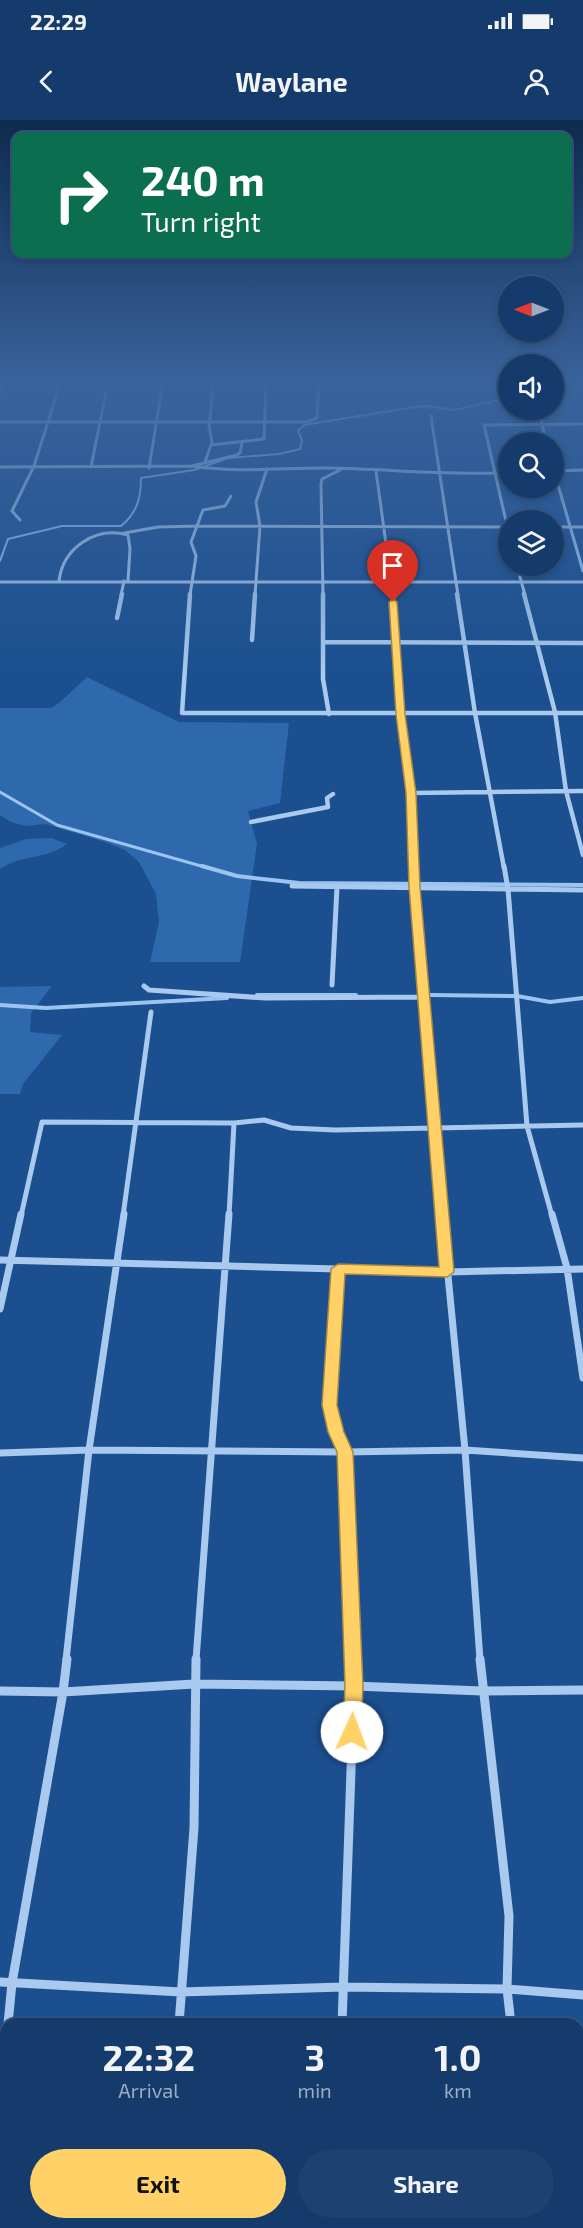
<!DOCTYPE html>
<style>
:root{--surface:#143b6b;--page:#1d4271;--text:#f1f3f6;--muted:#9dadc1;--line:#33557e;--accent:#ffd166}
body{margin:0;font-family:"Exo 2",sans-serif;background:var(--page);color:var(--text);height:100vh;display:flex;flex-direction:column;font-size:22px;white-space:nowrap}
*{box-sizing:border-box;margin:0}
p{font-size:20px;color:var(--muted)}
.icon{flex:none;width:33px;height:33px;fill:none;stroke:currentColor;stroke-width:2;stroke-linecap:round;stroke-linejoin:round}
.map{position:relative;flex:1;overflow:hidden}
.panel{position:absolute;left:0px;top:1898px;width:584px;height:212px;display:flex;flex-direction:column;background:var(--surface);border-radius:18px 18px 0 0;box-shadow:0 3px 9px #0003,0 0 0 2px var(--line)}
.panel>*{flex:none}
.hud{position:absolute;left:12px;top:12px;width:560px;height:126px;border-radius:12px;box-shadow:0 3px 9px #0003,0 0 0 2px var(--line);background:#0b6e4f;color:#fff;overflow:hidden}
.needle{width:39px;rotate:270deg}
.buttons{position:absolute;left:498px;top:156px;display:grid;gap:12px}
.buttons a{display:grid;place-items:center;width:66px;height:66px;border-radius:50%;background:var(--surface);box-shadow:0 3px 9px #0003,0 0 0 2px var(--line);font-size:30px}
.pin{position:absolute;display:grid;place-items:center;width:51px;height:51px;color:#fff;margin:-62px -26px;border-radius:50% 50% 50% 0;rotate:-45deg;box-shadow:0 0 6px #0007}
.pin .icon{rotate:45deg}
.me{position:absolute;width:66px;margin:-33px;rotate:2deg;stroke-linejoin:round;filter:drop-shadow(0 0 4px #0008)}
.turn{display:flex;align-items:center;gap:21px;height:126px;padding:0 30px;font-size:27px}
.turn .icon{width:78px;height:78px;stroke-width:2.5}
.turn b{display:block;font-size:42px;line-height:51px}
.eta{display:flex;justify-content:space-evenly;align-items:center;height:102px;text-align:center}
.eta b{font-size:36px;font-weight:700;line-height:42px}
.action{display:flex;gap:12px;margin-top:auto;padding:12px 30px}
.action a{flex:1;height:69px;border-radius:36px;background:var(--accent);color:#111;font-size:24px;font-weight:700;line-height:69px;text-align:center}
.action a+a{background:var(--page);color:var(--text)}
.status{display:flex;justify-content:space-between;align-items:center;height:42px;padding:0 30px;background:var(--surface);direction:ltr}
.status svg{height:16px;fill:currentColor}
header{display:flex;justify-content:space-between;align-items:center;height:78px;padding:0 30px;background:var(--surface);font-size:27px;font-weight:700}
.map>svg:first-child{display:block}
.green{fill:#2e69ad}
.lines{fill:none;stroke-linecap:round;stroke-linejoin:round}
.stream-far2{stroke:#9cc4f0;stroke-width:2}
.stream-far1{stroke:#9cc4f0;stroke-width:3}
.stream{stroke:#9cc4f0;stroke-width:4}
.street-far4{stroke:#a9c9ee;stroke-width:3}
.street-far3{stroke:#a9c9ee;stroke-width:4.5}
.street-far2{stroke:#a9c9ee;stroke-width:5}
.street-far1{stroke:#a9c9ee;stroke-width:7}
.street{stroke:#a9c9ee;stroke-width:9}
.route{fill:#ffd166;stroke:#a68842;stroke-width:1.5}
</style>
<div class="status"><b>22:29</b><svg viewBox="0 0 49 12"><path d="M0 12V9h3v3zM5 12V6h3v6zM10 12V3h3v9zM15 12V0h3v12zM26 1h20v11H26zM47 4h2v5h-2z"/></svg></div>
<header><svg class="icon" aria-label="back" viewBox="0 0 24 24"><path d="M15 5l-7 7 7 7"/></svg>Waylane<svg class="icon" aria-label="person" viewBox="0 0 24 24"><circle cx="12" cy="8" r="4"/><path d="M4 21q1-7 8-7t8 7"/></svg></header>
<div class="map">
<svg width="583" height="2108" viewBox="0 0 583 2108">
<rect width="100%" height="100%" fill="#1b4f8f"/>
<!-- green -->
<path class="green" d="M 87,557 L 179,602 L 289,603 L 280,683 L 248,691 L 257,724 L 240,842 L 150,842 L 159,802 L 156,774 L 139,742 L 125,730 L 105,722 L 46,704 L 25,706 L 11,702 L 0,695 L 0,588 L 51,588 L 59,583 Z
M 51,718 L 67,724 C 48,739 20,735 0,749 L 0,728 L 26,719 Z
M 52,866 L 31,893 L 30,912 L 62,915 L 23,964 L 20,974 L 0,974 L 0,867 Z"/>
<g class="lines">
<!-- stream-far2 -->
<path class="stream-far2" d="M 0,441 L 8,419 L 62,406 L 121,406 C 137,393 141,378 141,358 L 194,350 L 228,338 L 279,334 L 300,329 L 302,320 L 298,311 L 304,305 L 415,287 L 427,286 L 454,290 L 508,278"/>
<!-- stream-far1 -->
<path class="stream-far1" d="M 0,672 L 57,705 L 208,748"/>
<!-- stream -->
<path class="stream" d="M 202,746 L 237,756 L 299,763 L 583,765
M 257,875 L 356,875
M 430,875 L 517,876 L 550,882 L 583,878
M 0,885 L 46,888 L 227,878"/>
<!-- street-far4 -->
<path class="street-far4" d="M 0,263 L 422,265 L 476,264 L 475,261
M 0,274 L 4,261
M 539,290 L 546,322
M 431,296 L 458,475
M 0,302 L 307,302 L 317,298 L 319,261
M 211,325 L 264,319 L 266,262
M 205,342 L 212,322 L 209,306 L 214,262
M 192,346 C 236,353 280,348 325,348 C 386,349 447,355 508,353
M 0,347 L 192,346 L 237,335 L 240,333 L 242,323
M 91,347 L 108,262
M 149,348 L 163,262
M 376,351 L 393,475
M 554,351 L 583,451
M 554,351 L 583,350
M 20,400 L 12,391 L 34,346 L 61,261
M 554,407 L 583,407
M 508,410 L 484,305 L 583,304
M 124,413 L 158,407 L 197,406 L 508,407
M 517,446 L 525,475
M 59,461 C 63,428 95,406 128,415 L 130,429 L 128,461
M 0,462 L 583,462
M 121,475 L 124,461
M 190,475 L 196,436 L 191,422 L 203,390 L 225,386 L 231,376
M 255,475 L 260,406 L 256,382 L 267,349
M 323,475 L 321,364 L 322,359 L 340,350"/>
<!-- street-far3 -->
<path class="street-far3" d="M 190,474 L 182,593 L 583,593
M 323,474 L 323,559 L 329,594
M 393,474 L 394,522 L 400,594 L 411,673 L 413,748
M 457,474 L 475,593 L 504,748
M 524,474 L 555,592 L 566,671 L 583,735
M 117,498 L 122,474
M 252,520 L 255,474
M 324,522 L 583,523
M 411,673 L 583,671
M 251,702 L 328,687 L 327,678 L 333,674"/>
<!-- street-far2 -->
<path class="street-far2" d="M 413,746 L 442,1096
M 504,746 L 508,769 L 527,1006 L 552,1096
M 292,766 L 583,770
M 332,865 L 337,767
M 144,866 L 149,870 L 265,878 L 423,877
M 21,1096 L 42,1002 L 234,1003 L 264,1000 L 291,1008 L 335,1010 L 583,1005
M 123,1096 L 151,892
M 229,1096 L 234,1003"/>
<!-- street-far1 -->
<path class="street-far1" d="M 442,1094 L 465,1330 L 480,1540
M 552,1094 L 567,1148 L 583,1258
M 0,1140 L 447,1152 L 583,1149
M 338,1149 L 329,1285 L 336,1312 L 345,1332 L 353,1540
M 0,1189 L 21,1094
M 0,1333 L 89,1330 L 345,1332 L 465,1330 L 583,1338
M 66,1540 L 89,1330 L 124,1094
M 196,1540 L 229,1094"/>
<!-- street -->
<path class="street" d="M 480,1539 L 509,1796 L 507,1869 L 511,1904
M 0,1571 L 63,1572 L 194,1564 L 354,1566 L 482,1571 L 583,1570
M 0,1862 L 181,1872 L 342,1867 L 507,1869 L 583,1875
M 8,1904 L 12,1863 L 63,1572 L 67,1539
M 179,1904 L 194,1708 L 196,1539
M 342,1904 L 354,1566 L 353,1539
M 0,1972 L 6,1918
M 166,2103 L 166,2108
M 340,2103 L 340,2108
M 529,2103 L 529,2108"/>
</g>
<!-- sky -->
<linearGradient id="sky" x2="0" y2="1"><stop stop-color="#0f2b4f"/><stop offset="0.47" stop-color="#39639b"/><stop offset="1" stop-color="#39639b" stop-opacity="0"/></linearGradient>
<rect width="583" height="557" fill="url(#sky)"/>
<!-- route -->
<path class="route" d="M 393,479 L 397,482 L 405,594 L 416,673 L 420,767 L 454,1152 L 447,1157 L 345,1154 L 337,1285 L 344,1312 L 353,1332 L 363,1566 L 361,1612 L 359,1618 L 352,1620 L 346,1618 L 343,1612 L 345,1566 L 337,1332 L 328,1312 L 322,1285 L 331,1149 L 338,1144 L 439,1147 L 409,767 L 406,673 L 396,594 L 389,482 Z"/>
</svg>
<div class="buttons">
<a><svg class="needle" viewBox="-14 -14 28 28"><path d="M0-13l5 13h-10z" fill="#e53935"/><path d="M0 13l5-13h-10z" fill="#9dadc1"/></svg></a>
<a><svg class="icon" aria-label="sound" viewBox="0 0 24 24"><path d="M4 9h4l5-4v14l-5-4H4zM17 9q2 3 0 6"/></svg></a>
<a><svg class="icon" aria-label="search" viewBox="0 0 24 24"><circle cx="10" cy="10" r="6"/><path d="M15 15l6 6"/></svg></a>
<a><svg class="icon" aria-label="layers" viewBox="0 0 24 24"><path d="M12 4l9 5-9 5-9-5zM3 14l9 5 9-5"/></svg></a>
</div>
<div class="pin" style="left:393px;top:482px;background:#d93025"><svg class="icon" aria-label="arrive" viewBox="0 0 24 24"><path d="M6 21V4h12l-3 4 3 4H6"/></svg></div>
<svg class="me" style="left:352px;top:1612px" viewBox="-20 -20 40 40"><circle r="19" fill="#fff"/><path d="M0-13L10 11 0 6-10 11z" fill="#ffd166"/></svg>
<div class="hud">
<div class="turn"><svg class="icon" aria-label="right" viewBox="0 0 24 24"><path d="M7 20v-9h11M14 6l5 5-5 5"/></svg><div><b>240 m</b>Turn right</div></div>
</div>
<section class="panel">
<div class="eta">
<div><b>22:32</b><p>Arrival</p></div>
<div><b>3</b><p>min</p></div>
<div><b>1.0</b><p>km</p></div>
</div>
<div class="action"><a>Exit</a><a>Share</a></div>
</section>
</div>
